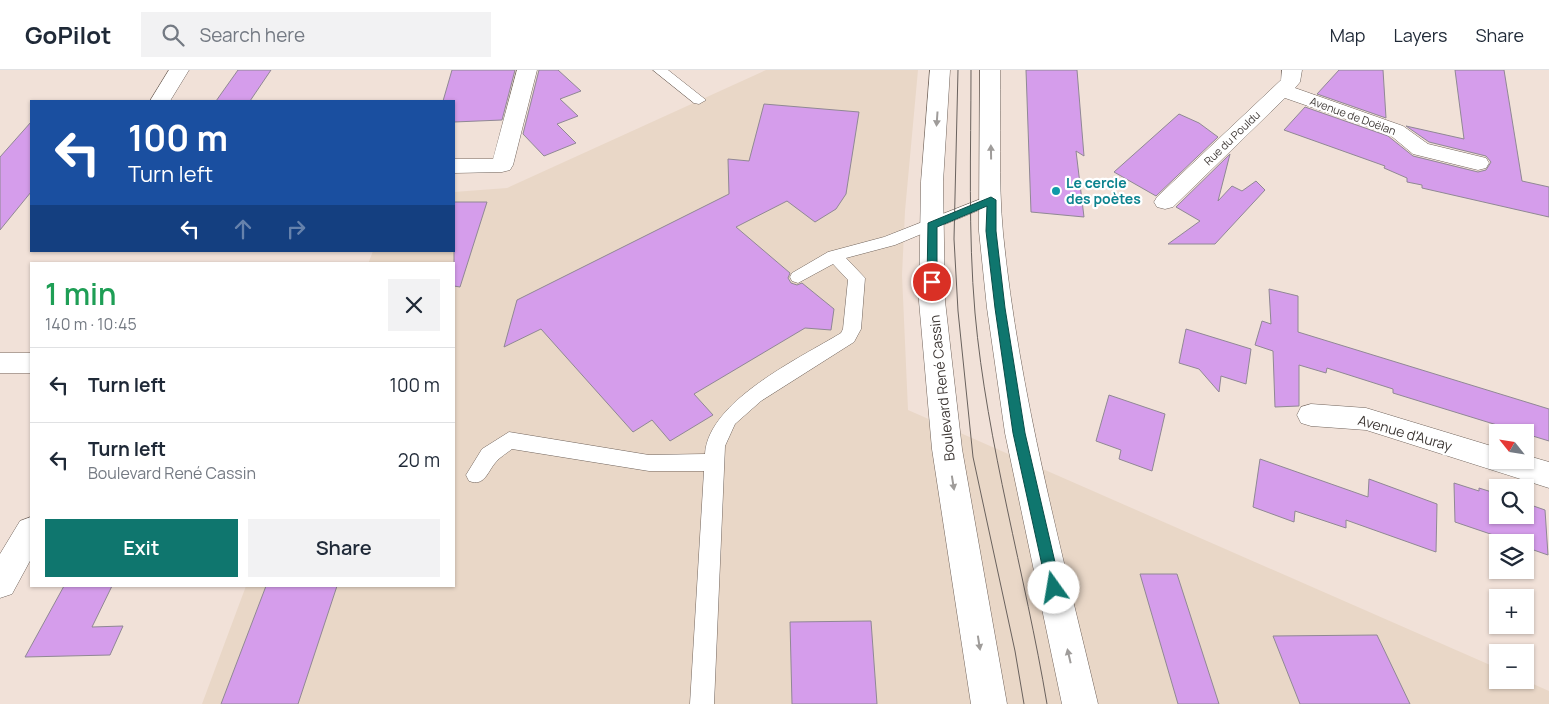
<!DOCTYPE html>
<meta charset="utf-8">
<style>
:root{--surface:#fff;--page:#f2f2f3;--text:#1f2937;--muted:#747a83;--line:#e0e1e3;--accent:#0f766e}
body{margin:0;font-family:Manrope,sans-serif;background:var(--page);color:var(--text);height:100vh;display:flex;flex-direction:column;font-size:19px;white-space:nowrap}
*{box-sizing:border-box;margin:0}
p{font-size:16px;color:var(--muted)}
.icon{flex:none;width:28px;height:28px;fill:none;stroke:currentColor;stroke-width:2;stroke-linecap:round;stroke-linejoin:round}
.map{position:relative;flex:1;overflow:hidden}
.details{position:absolute;left:30px;top:192px;width:425px;height:325px;display:flex;flex-direction:column;background:var(--surface);border-radius:0px;box-shadow:0 1px 4px #0004}
.details>*{flex:none}
.banner{position:absolute;left:30px;top:30px;width:425px;height:152px;border-radius:0px;box-shadow:0 1px 4px #0004;background:#1a4fa0;color:#fff;overflow:hidden}
.needle{width:32px;rotate:300deg}
.fabs{position:absolute;left:1489px;top:354px;display:grid;gap:10px}
.fabs a{display:grid;place-items:center;width:45px;height:45px;border-radius:0px;background:var(--surface);box-shadow:0 1px 4px #0004;font-size:25px}
.pin{position:absolute;display:grid;place-items:center;width:42px;height:42px;color:#fff;margin:-21px;border:2px solid #fff;border-radius:50%;box-shadow:0 1px 5px #0007}
.me{position:absolute;width:55px;margin:-28px;rotate:347deg;stroke-linejoin:round;filter:drop-shadow(0 0 4px #0008)}
.turn{display:flex;align-items:center;gap:18px;height:105px;padding:0 15px;font-size:22px}
.turn .icon{width:65px;height:65px;stroke-width:2.5}
.turn b{display:block;font-size:35px;line-height:42px}
.lanes{display:flex;align-items:center;height:48px;padding:0 15px;background:#0003;justify-content:center;gap:25px;direction:ltr}
.lanes .off{opacity:.35}
.round{display:grid;place-items:center;flex:none;width:52px;height:52px;border-radius:0px;background:var(--page)}
.overview{display:flex;align-items:center;justify-content:space-between;height:85px;padding:0 15px}
h1{font-size:30px;font-weight:600;line-height:38px;color:#1e9e55}
.cta{display:flex;gap:10px;margin-top:auto;padding:10px 15px}
.cta a{flex:1;height:58px;border-radius:0px;background:var(--accent);color:#fff;font-size:20px;font-weight:600;line-height:58px;text-align:center}
.cta a+a{background:var(--page);color:var(--text)}
ul{padding:0;list-style:none}
li{display:flex;align-items:center;gap:15px;height:75px;padding:0 15px;border-top:1px solid var(--line)}
li div{flex:1}
li b{display:block;font-size:19px}
li em{font-style:normal}
header{display:flex;align-items:center;gap:30px;box-sizing:border-box;height:70px;padding:0 25px;background:var(--surface);border-bottom:1px solid var(--line)}
header strong{font-size:24px}
nav{display:flex;gap:28px;margin-inline-start:auto;font-size:18px}
.search{width:350px;height:45px;background:var(--page);display:flex;align-items:center;gap:12px;box-sizing:border-box;padding:0 18px;border-radius:0px;color:var(--muted);font-size:19px}
.map>svg:first-child{display:block}
.commercial{fill:#e9d7c7}
.building{fill:#d59deb;stroke:#908894}
.lines{fill:none;stroke-linecap:round;stroke-linejoin:round}
.service-casing{stroke:#72655d;stroke-width:1}
.minor-casing{stroke:#72655d;stroke-width:1}
.secondary-casing{stroke:#72655d;stroke-width:1}
.service{fill:#fff;fill-rule:evenodd}
.minor{fill:#fff;fill-rule:evenodd}
.secondary{fill:#fff;fill-rule:evenodd}
.tram{stroke:#69615d;stroke-width:1}
.oneway{fill:#9f9c9a}
.route{fill:#0f766e;stroke:#0a4d48}
.culture-dot{fill:#0f9aa8;stroke:#fff;stroke-width:2}
.labels{text-anchor:middle;stroke-width:4.5;stroke-linejoin:round;paint-order:stroke}
.far-street-label{font-size:11px;fill:#3f3936;stroke:#fff}
.culture-label{font-size:14px;font-weight:bold;fill:#0d838f;stroke:#fff;text-anchor:start}
.street-label{font-size:14px;fill:#3f3936;stroke:#fff}
</style>
<header>
<strong>GoPilot</strong>
<div class="search"><svg class="icon" aria-label="search" viewBox="0 0 24 24"><circle cx="10" cy="10" r="6"/><path d="M15 15l6 6"/></svg>Search here</div>
<nav><a>Map</a><a>Layers</a><a>Share</a></nav>
</header>
<div class="map">
<svg width="1549" height="634" viewBox="0 0 1549 634">
<rect width="100%" height="100%" fill="#f1e1d8"/>
<!-- commercial -->
<path class="commercial" d="M 766,0 L 918,0 L 905,141 L 902,205 L 908,340 L 1497,598 L 1498,610 L 1524,610 L 1549,621 L 1549,634 L 202,634 L 246,516 L 454,516 L 454,194 L 368,194 L 373,181 L 454,181 L 454,122 L 507,118 Z"/>
<!-- building -->
<path class="building" d="M 238,0 L 271,0 L 250,31 L 216,31 Z
M 452,0 L 515,0 L 502,50 L 454,52 L 454,31 L 443,31 Z
M 539,0 L 558,0 L 581,21 L 560,29 L 578,46 L 557,54 L 576,73 L 544,86 L 523,64 Z
M 1026,0 L 1077,0 L 1084,86 L 1076,81 L 1084,147 L 1031,142 Z
M 1339,0 L 1383,0 L 1386,48 L 1317,24 Z
M 1455,0 L 1504,0 L 1522,111 L 1549,117 L 1549,147 L 1422,118 L 1422,115 L 1407,112 L 1407,108 L 1384,98 L 1385,96 L 1284,60 L 1305,37 L 1388,66 L 1413,86 L 1478,102 L 1486,100 L 1491,92 L 1486,86 L 1429,72 L 1406,56 L 1464,69 Z
M 764,34 L 859,42 L 846,124 L 836,139 L 815,152 L 787,131 L 736,157 L 790,203 L 788,208 L 791,213 L 797,215 L 802,213 L 834,239 L 831,260 L 805,258 L 694,324 L 713,345 L 670,371 L 652,350 L 633,362 L 541,259 L 504,277 L 517,230 L 729,124 L 728,89 L 749,91 Z
M 1179,44 L 1199,53 L 1218,67 L 1156,126 L 1114,102 Z
M 31,52 L 31,122 L 0,160 L 0,87 Z
M 1230,84 L 1218,131 L 1232,116 L 1242,121 L 1256,111 L 1265,120 L 1215,174 L 1168,174 L 1200,151 L 1176,137 Z
M 454,132 L 487,132 L 460,217 L 454,216 Z
M 1269,219 L 1298,226 L 1298,262 L 1549,339 L 1549,371 L 1393,323 L 1393,319 L 1327,298 L 1326,303 L 1299,295 L 1299,336 L 1275,337 L 1273,281 L 1255,275 L 1262,251 L 1271,254 Z
M 1186,259 L 1251,279 L 1246,314 L 1221,306 L 1219,322 L 1199,299 L 1179,293 Z
M 1109,325 L 1165,344 L 1152,401 L 1119,389 L 1121,380 L 1096,371 Z
M 1260,389 L 1368,427 L 1369,409 L 1437,434 L 1436,482 L 1346,450 L 1346,458 L 1295,441 L 1294,452 L 1253,437 Z
M 1454,413 L 1479,421 L 1479,418 L 1498,424 L 1498,445 L 1525,445 L 1525,433 L 1545,440 L 1548,485 L 1525,477 L 1525,472 L 1514,472 L 1455,452 Z
M 1140,504 L 1177,504 L 1219,634 L 1178,634 Z
M 64,516 L 112,516 L 92,557 L 123,556 L 110,585 L 25,587 Z
M 266,516 L 337,516 L 298,634 L 221,634 Z
M 871,551 L 877,634 L 792,634 L 790,552 Z
M 1377,565 L 1410,634 L 1300,634 L 1273,566 Z"/>
<g class="lines">
<!-- service casing -->
<g class="service-casing">
<path id="service" d="M 653,0 L 668,0 L 706,30 L 699,34 L 694,33 Z
M 991,125 L 996,127 L 999,130 L 996,133 L 895,175 L 846,188 L 865,208 L 861,259 L 854,272 L 761,331 L 735,354 L 725,376 L 714,634 L 690,634 L 704,401 L 649,401 L 512,379 C 507,383 500,387 496,392 C 487,402 485,417 469,411 L 466,405 L 482,379 L 509,362 L 649,385 L 705,384 C 708,331 800,288 841,263 L 843,259 L 848,210 L 833,194 L 798,213 L 792,211 L 790,207 L 792,203 L 828,182 L 884,167 Z"/>
</g>
<!-- minor casing -->
<g class="minor-casing">
<path id="minor" d="M 169,0 L 189,0 L 170,31 L 150,31 Z
M 517,0 L 537,0 L 513,95 L 510,100 L 502,102 L 454,103 L 454,89 L 493,89 Z
M 1282,0 L 1302,0 L 1300,12 L 1295,18 L 1403,56 L 1428,74 L 1486,88 L 1489,93 L 1486,98 L 1478,100 L 1413,84 L 1389,64 L 1285,28 L 1173,137 L 1165,139 L 1157,137 L 1154,132 L 1157,127 L 1281,10 Z
M 0,283 L 31,283 L 31,303 L 0,303 Z
M 1311,334 L 1366,338 L 1498,378 L 1498,390 L 1525,390 L 1525,385 L 1549,392 L 1549,418 L 1366,360 L 1311,356 L 1301,353 L 1297,345 L 1301,337 Z
M 31,447 L 31,489 L 12,524 L 0,528 L 0,484 L 20,451 Z"/>
</g>
<!-- secondary casing -->
<g class="secondary-casing">
<path id="secondary" d="M 930,0 L 950,0 L 943,112 L 945,231 L 962,379 L 1007,634 L 971,634 L 932,379 L 919,231 L 921,112 Z
M 980,0 L 1000,0 C 1001,52 998,111 1003,163 C 1019,323 1061,478 1098,634 L 1062,634 L 1005,363 L 987,238 L 979,161 Z"/>
</g>
<!-- service -->
<use href="#service" class="service"/>
<!-- minor -->
<use href="#minor" class="minor"/>
<!-- secondary -->
<use href="#secondary" class="secondary"/>
<!-- tram -->
<path class="tram" d="M 958,0 L 954,169 L 958,241 L 973,387 L 1015,581 L 1024,634
M 971,0 C 971,81 968,162 975,243 C 987,375 1025,503 1047,634"/>
</g>
<!-- one-way arrows -->
<defs><path id="oneway-solid" d="M-6-.8H1V-3.2L6.5 0L1 3.2V.8H-6Z" transform="scale(1.25)"/></defs>
<g class="oneway">
<use href="#oneway-solid" transform="translate(937 49) rotate(94)"/>
<use href="#oneway-solid" transform="translate(991 82) rotate(-91)"/>
<use href="#oneway-solid" transform="translate(953 413) rotate(81)"/>
<use href="#oneway-solid" transform="translate(979 573) rotate(81)"/>
<use href="#oneway-solid" transform="translate(1069 586) rotate(-103)"/>
</g>
<!-- route -->
<path class="route" d="M 991,127 L 996,130 L 996,161 L 1005,238 L 1025,363 L 1061,518 L 1059,522 L 1054,524 L 1049,522 L 1047,518 L 1013,363 L 995,238 L 986,161 L 987,136 L 937,157 L 937,212 L 932,216 L 927,212 L 928,153 Z"/>
<!-- markers -->
<circle class="culture-dot" cx="1056" cy="121" r="5"/>
<g class="labels">
<!-- far-street labels -->
<g class="far-street-label">
<text transform="translate(1353 46) rotate(20)" y="4">Avenue de Doëlan</text>
<text transform="translate(1232 68) rotate(-44)" y="4">Rue du Pouldu</text>
</g>
<!-- culture labels -->
<g class="culture-label">
<text x="1066" y="118">Le cercle<tspan x="1066" dy="16">des poètes</tspan></text>
</g>
<!-- street labels -->
<g class="street-label">
<text transform="translate(942 318) rotate(-96)" y="5">Boulevard René Cassin</text>
<text transform="translate(1405 363) rotate(16)" y="5">Avenue d'Auray</text>
</g>
</g>
</svg>
<div class="fabs">
<a><svg class="needle" viewBox="-14 -14 28 28"><path d="M0-13l5 13h-10z" fill="#e53935"/><path d="M0 13l5-13h-10z" fill="#747a83"/></svg></a>
<a><svg class="icon" aria-label="search" viewBox="0 0 24 24"><circle cx="10" cy="10" r="6"/><path d="M15 15l6 6"/></svg></a>
<a><svg class="icon" aria-label="layers" viewBox="0 0 24 24"><path d="M12 4l9 5-9 5-9-5zM3 14l9 5 9-5"/></svg></a>
<a>+</a>
<a>−</a>
</div>
<div class="pin" style="left:932px;top:212px;background:#d93025"><svg class="icon" aria-label="arrive" viewBox="0 0 24 24"><path d="M6 21V4h12l-3 4 3 4H6"/></svg></div>
<svg class="me" style="left:1054px;top:518px" viewBox="-20 -20 40 40"><circle r="19" fill="#fff"/><path d="M0-13L10 11 0 6-10 11z" fill="#0f766e"/></svg>
<div class="banner">
<div class="turn"><svg class="icon" aria-label="left" viewBox="0 0 24 24"><path d="M17 20v-9H6M10 6l-5 5 5 5"/></svg><div><b>100 m</b>Turn left</div></div>
<div class="lanes"><svg class="icon" aria-label="left" viewBox="0 0 24 24"><path d="M17 20v-9H6M10 6l-5 5 5 5"/></svg><svg class="icon off" aria-label="ahead" viewBox="0 0 24 24"><path d="M12 20V5M6 11l6-6 6 6"/></svg><svg class="icon off" aria-label="right" viewBox="0 0 24 24"><path d="M7 20v-9h11M14 6l5 5-5 5"/></svg></div>
</div>
<section class="details">
<div class="overview"><div><h1>1 min</h1><p>140 m · 10:45</p></div><a class="round"><svg class="icon" aria-label="close" viewBox="0 0 24 24"><path d="M6 6l12 12M18 6L6 18"/></svg></a></div>
<ul>
<li><svg class="icon" aria-label="left" viewBox="0 0 24 24"><path d="M17 20v-9H6M10 6l-5 5 5 5"/></svg><div><b>Turn left</b></div><em>100 m</em></li>
<li><svg class="icon" aria-label="left" viewBox="0 0 24 24"><path d="M17 20v-9H6M10 6l-5 5 5 5"/></svg><div><b>Turn left</b><p>Boulevard René Cassin</p></div><em>20 m</em></li>
</ul>
<div class="cta"><a>Exit</a><a>Share</a></div>
</section>
</div>
